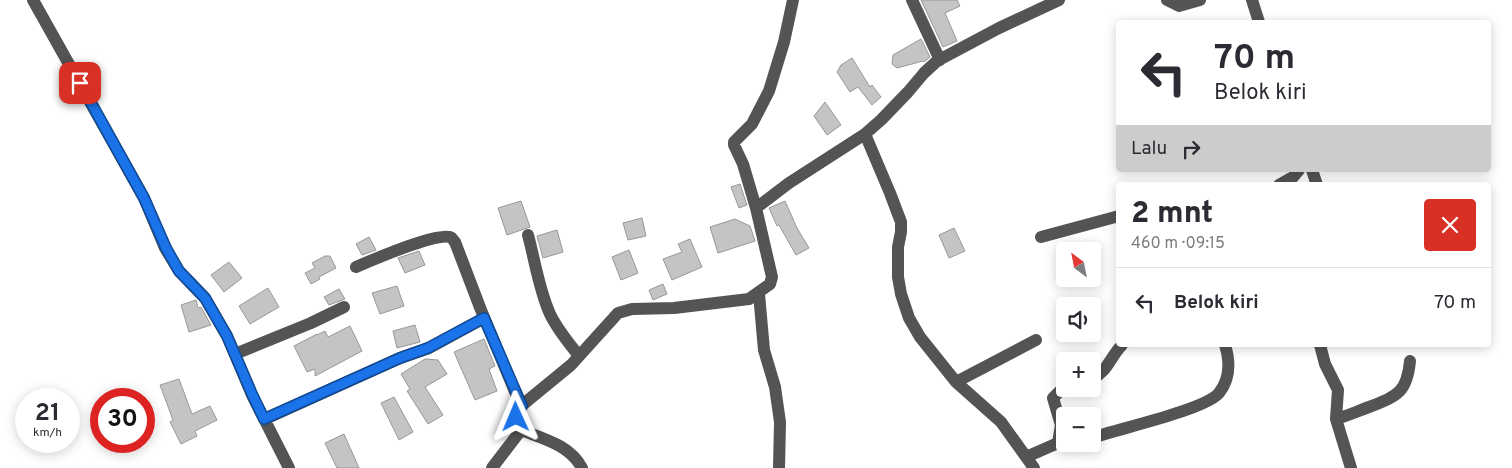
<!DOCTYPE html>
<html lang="id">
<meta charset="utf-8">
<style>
:root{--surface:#fff;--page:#f2f2f3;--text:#2b2b33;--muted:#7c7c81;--line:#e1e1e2}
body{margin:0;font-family:Overpass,sans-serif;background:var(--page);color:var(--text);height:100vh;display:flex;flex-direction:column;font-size:19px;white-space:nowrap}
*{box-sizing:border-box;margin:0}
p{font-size:16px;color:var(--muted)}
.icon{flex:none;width:28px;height:28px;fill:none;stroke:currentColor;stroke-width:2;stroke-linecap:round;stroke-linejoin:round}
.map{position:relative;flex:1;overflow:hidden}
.drawer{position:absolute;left:1116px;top:182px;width:375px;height:165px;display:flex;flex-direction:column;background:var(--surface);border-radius:5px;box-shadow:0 2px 12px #0003}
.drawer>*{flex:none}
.top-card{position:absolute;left:1116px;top:20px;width:375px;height:152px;border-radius:5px;box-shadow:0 2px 12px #0003;background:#fff;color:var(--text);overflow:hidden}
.needle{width:32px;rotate:328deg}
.fabs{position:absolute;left:1056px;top:242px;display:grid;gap:10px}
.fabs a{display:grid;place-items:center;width:45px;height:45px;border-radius:5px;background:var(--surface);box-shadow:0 2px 12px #0003;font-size:25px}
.speed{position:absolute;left:15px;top:388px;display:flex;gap:10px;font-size:25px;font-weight:700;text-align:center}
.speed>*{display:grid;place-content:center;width:65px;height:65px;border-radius:50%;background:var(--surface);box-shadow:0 2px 12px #0003;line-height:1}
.speed small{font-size:12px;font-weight:400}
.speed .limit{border:8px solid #d22;background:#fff;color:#111}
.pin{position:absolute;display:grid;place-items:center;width:42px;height:42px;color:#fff;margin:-21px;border-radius:10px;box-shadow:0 2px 8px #0006}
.me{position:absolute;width:55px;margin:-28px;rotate:359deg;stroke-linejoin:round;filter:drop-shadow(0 0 4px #0008)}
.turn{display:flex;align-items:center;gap:18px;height:105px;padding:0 15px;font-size:22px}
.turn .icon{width:65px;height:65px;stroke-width:2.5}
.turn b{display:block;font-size:35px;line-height:42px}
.then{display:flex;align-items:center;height:48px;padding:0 15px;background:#0003;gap:10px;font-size:19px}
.round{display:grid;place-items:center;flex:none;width:52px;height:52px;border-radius:5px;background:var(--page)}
.overview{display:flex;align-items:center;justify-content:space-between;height:85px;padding:0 15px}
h1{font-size:30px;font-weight:800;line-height:38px}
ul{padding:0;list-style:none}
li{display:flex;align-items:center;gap:15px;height:70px;padding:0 15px;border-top:1px solid var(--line)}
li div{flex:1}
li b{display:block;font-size:19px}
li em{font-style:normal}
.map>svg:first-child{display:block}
.building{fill:#c4c4c4;stroke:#989898}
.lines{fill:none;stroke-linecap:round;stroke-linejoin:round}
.minor{stroke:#545454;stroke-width:12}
.route-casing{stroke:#114b97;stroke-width:12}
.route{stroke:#1a73e8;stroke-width:9}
</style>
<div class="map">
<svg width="1512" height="468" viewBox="0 0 1512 468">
<rect width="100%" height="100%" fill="#fff"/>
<!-- building -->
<path class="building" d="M 921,0 L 957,0 L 960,6 L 945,13 L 957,41 L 943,47 Z
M 921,39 L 930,57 L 924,62 L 923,61 L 897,68 L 892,64 L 893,55 Z
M 852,58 L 870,87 L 872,85 L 881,97 L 872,105 L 858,87 L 850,92 L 837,72 L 841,65 Z
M 825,102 L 841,125 L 827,135 L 814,116 Z
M 740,184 L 747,205 L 739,208 L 731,187 Z
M 521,201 L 530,227 L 507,235 L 498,208 Z
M 785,201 L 797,228 L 809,248 L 796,255 L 779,225 L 777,226 L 769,208 Z
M 642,218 L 646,236 L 628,240 L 623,223 Z
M 735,219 L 750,226 L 755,241 L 718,253 L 710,227 Z
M 954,228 L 965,251 L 949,258 L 939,235 Z
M 557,230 L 563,252 L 543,258 L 537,236 Z
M 369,237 L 376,250 L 362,255 L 356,244 Z
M 690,239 L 702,267 L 672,280 L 663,259 L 682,252 L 678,244 Z
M 629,250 L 638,273 L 621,280 L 612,257 Z
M 419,251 L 425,265 L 405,273 L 398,258 Z
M 325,256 L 330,256 L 336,268 L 319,277 L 320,279 L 311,284 L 305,273 L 315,268 L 312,263 Z
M 229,262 L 242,278 L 224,292 L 211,275 Z
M 663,284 L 667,294 L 653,300 L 649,290 Z
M 397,286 L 404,306 L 380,314 L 372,293 Z
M 268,288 L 279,307 L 250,324 L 239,306 Z
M 339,289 L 345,299 L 329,305 L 324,297 Z
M 196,300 L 198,308 L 201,307 L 211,325 L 189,332 L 181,305 Z
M 415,325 L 420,342 L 397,348 L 393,331 Z
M 350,326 L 362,351 L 315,376 L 315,369 L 307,372 L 294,346 L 317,334 L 317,335 L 325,331 L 328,337 Z
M 484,339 L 495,366 L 489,369 L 497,391 L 475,400 L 454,352 Z
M 425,359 L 438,360 L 447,374 L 425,387 L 443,415 L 428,424 L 407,391 L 410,389 L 401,374 Z
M 179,379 L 192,414 L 210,406 L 217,420 L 195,431 L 197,436 L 181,444 L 170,422 L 173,420 L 160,385 Z
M 394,397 L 413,432 L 399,440 L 381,403 Z
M 344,434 L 359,468 L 337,468 L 325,443 Z"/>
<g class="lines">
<!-- minor -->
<path class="minor" d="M 33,0 L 144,198 L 165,248 L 179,271 L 205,298 L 227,336 L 252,395 L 289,468
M 912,0 L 940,60
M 1167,0 L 1179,6 L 1200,0
M 1252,0 L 1259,22
M 865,134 L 890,193 L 901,222 L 901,232 L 898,247 L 898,277 L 901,294 L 909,318 L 920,337 L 956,382 L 1001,422 L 1034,468
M 1312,170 L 1317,185
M 1279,185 L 1293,177 L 1299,170
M 756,208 L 743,164 L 734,145 L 734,142 L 752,124 L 769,91 L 784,42 L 793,0
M 528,235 C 535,261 539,290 550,314 C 557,329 568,342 579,356
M 1041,237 L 1119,216
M 356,267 C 372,260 435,233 450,237 C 453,238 453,240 455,242 L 481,310 L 521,406
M 759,294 L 764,350 L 775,387 L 780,422 L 779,468
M 1320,345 L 1325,364 L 1338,390 L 1336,419
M 235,354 L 311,323 L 344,307
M 1092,379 C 1109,370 1110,357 1122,345
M 956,382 L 1036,340
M 265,419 L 400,358 L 429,348 L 484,318
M 1092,438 C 1117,429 1205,410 1219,393 C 1230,379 1230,361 1225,345
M 1026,457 L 1058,443 L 1061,425 L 1053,398 L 1060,391 L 1067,389
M 492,468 L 521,430
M 582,468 C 570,445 544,439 521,430 L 516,417 L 521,406 L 571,365 L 618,313 L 632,309 L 674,308 L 749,299 L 770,284 L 772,277 L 756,208 L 789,183 L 865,134 L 881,120 L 908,92 L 924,73 L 937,61 L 999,28 L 1059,0
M 1351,468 L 1336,419 C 1347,416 1358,411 1369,407 C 1397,396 1407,393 1410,361"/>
</g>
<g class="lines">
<!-- route casing -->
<g class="route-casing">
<path id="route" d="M 80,83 L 144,198 L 166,248 L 179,271 L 205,298 L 227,336 L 252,394 L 264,419 L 400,358 L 428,348 L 484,318 L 522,406 L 516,417"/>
</g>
<!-- route -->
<use href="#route" class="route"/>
</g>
</svg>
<div class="fabs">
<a><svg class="needle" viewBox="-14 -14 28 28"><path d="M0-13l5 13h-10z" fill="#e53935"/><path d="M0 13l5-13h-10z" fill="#7c7c81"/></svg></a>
<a><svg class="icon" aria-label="sound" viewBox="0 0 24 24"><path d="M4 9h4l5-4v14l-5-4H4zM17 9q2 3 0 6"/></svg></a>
<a>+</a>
<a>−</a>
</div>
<div class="speed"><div>21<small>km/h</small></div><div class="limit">30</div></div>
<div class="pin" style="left:80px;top:83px;background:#d93025"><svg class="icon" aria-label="arrive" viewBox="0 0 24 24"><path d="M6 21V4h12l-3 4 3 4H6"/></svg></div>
<svg class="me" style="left:516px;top:417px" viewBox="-20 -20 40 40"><path d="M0-17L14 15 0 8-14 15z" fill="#1a73e8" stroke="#fff" stroke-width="4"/></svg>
<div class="top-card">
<div class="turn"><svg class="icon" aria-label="left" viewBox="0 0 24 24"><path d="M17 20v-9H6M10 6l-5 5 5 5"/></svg><div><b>70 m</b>Belok kiri</div></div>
<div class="then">Lalu<svg class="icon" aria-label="right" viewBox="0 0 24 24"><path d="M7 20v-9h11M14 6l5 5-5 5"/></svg></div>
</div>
<section class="drawer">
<div class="overview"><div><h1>2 mnt</h1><p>460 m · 09:15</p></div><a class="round" style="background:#d93025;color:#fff"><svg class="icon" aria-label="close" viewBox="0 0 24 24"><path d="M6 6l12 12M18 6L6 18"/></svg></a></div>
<ul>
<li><svg class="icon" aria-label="left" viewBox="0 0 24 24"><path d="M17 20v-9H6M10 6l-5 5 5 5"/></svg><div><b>Belok kiri</b></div><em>70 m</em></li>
</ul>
</section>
</div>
